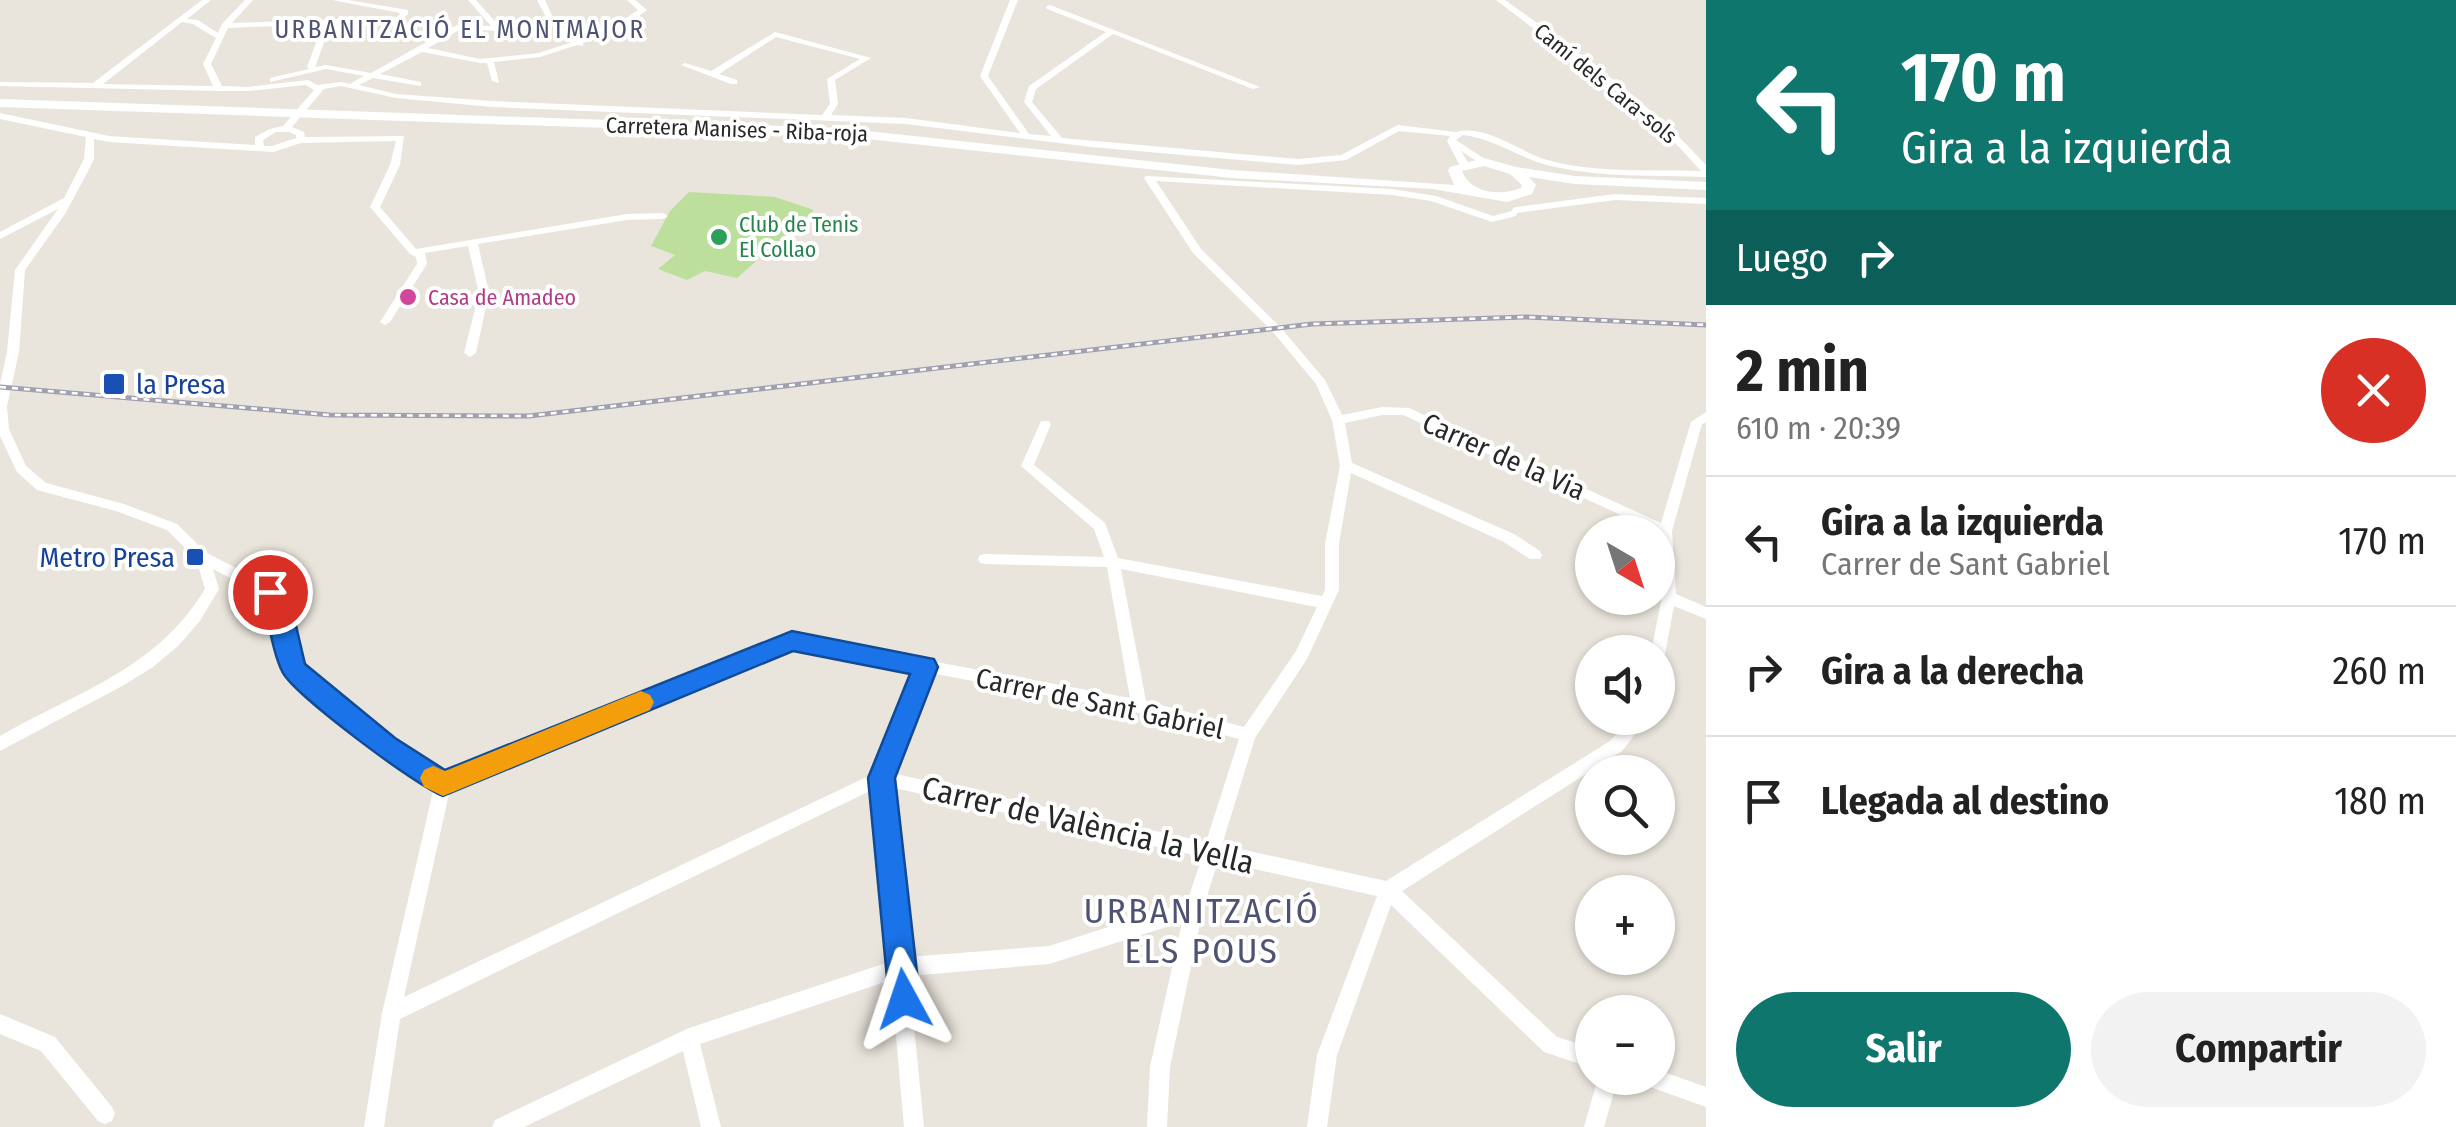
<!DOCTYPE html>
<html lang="es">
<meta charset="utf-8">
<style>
:root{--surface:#fff;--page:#f2f2f2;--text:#222;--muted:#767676;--line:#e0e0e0;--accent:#0f766e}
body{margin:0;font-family:"Fira Sans Condensed",sans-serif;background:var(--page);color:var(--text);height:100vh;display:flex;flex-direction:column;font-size:38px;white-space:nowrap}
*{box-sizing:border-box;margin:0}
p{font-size:32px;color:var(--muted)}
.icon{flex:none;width:55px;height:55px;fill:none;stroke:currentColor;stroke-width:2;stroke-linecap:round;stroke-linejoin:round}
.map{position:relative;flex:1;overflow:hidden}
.drawer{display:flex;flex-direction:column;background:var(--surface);width:750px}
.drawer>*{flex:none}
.hud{background:#0f766e;color:#fff;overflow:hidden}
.needle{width:65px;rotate:141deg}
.fabs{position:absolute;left:1575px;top:515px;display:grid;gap:20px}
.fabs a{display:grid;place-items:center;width:100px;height:100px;border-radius:50%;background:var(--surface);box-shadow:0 2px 8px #0004;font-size:50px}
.pin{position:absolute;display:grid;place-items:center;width:85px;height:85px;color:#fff;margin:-42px;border:5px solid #fff;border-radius:50%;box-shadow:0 2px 10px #0007}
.me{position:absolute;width:110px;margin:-55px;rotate:355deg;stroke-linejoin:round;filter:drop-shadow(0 0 8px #0008)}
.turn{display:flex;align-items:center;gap:35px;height:210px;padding:0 30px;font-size:45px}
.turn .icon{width:130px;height:130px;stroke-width:2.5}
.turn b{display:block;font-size:70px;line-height:85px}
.then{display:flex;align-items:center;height:95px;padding:0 30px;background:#0003;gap:20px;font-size:38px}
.round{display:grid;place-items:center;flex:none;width:105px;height:105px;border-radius:52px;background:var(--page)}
.overview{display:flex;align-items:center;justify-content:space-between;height:170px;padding:0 30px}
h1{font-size:60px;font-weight:700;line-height:75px}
.button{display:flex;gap:20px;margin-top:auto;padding:20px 30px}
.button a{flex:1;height:115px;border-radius:60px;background:var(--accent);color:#fff;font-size:40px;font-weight:700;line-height:115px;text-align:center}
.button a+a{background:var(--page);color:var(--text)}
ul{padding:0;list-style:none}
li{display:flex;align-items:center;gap:30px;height:130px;padding:0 30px;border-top:2px solid var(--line)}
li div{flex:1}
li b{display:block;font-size:38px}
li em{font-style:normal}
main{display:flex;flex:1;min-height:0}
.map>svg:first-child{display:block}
.pitch{fill:#bcdf9c}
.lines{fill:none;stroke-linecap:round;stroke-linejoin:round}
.minor{fill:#fff;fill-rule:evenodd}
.secondary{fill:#fff;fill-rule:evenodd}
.rail-casing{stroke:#a0a0b0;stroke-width:5}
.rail{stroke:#fff;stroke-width:2.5;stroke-dasharray:6;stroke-linecap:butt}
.route{fill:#1a73e8;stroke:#114b97;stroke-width:2.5}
.slow{fill:#f59e0b}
.leisure-dot{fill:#2e9e5b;stroke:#fff;stroke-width:4}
.hotel-dot{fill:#d1479c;stroke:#fff;stroke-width:4}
.transit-dot{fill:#1a4fb4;stroke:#fff;stroke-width:4}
.labels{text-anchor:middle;stroke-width:8;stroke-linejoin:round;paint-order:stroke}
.far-street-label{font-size:22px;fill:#282828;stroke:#fff}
.far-leisure-label{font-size:22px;fill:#27864d;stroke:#fff;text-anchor:start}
.far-hotel-label{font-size:22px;fill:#b23c85;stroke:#fff;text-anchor:start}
.far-neighbourhood-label{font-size:25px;letter-spacing:2.5px;fill:#4f5273;stroke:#fff}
.transit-label{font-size:28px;fill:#164399;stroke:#fff;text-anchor:start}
.street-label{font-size:28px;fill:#282828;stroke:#fff}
.near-street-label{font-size:32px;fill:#282828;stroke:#fff}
.near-neighbourhood-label{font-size:35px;letter-spacing:2.5px;fill:#4f5273;stroke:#fff}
</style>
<main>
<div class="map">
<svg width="1706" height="1127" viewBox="0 0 1706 1127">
<rect width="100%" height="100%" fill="#e9e5dc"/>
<!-- pitch -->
<path class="pitch" d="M 689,192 L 775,197 L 814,210 L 737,278 L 705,271 L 687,280 L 658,269 L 675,255 L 651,246 L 670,211 Z"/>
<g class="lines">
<!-- minor -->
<path class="minor" d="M 202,0 L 211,0 L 187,19 L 198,20 L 218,33 L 222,24 L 245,0 L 253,0 L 232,23 L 398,17 L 400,13 L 332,0 L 348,0 L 408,10 L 408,14 L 400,21 L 331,24 L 315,67 L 326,65 L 371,73 L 457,25 L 491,26 L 468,0 L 476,0 L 499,26 L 547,19 L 537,0 L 545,0 L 554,20 L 579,40 L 610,29 L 638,10 L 627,0 L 635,0 L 647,10 L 616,33 L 583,43 L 583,46 L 577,45 L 540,57 L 494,62 L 499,83 L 492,81 L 487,63 L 480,63 L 422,52 L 380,74 L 421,82 L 421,86 L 373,78 L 359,85 L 396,94 L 492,101 L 822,115 L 830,104 L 827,79 L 860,59 L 776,37 L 719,74 L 737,80 L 737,84 L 731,84 L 681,65 L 685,63 L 711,71 L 775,32 L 871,58 L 835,80 L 838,104 L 831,115 L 906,118 L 1020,133 L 980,76 L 1010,0 L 1018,0 L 988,76 L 1029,134 L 1051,136 L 1024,102 L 1029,86 L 1106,32 L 1047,9 L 1046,7 L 1050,5 L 1260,87 L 1253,89 L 1113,34 L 1036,89 L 1032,102 L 1062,138 L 1298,159 L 1341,155 L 1398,125 L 1456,132 C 1485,124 1517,150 1544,159 C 1594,174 1650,169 1701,171 L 1680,148 L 1631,102 L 1496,0 L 1505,0 C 1576,51 1647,100 1706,165 L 1706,177 C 1654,175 1601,178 1551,166 C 1520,159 1494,138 1463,135 L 1456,140 L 1491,163 L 1483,165 L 1461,151 L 1469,164 L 1464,167 L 1459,164 L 1447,141 L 1450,136 L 1399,131 L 1346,160 L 1298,165 L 1091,147 L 906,124 L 492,107 L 396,98 L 341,86 L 324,89 L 292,127 L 304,132 L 305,137 L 404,136 L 400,165 L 380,207 L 416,249 L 627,214 L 663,213 L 668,216 L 663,219 L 627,220 L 478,244 L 489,293 L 476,353 L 470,357 L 464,353 L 479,293 L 468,246 L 425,253 L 427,264 L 390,322 L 385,325 L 380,322 L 417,264 L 416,257 L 410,254 L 370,207 L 390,165 L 396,141 L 301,143 L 273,152 L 109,142 L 94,139 L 94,159 L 86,175 L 65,214 L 25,270 L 19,352 L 7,406 L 9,429 L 26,466 L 46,483 L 124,504 L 177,524 L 207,553 L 275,588 L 288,613 L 301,667 L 392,741 L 444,776 L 791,635 L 1130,698 L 1107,567 L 985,564 L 980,563 L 978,559 L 980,555 L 985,554 L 1104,557 L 1094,529 L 1021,466 L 1041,421 L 1049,421 L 1051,424 L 1034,465 L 1105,523 L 1118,558 L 1322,596 L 1325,590 L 1325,544 L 1340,466 L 1332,420 L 1316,384 L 1274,333 L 1193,253 L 1144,178 L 1146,176 L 1392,189 L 1436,196 L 1493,216 L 1512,211 L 1513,208 L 1516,207 L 1615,194 L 1706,198 L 1706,204 L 1615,200 L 1517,213 L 1516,216 L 1492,222 L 1431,201 L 1392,195 L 1156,181 L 1201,249 L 1282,329 L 1325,380 L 1342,415 L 1382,407 L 1409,408 L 1661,523 L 1691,422 L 1706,412 L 1706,422 L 1702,424 L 1672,531 L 1676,594 L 1706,607 L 1706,619 L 1674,606 L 1665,654 L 1663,658 L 1658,660 L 1658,652 L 1651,652 L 1662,597 L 1658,532 L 1403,415 L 1382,415 L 1345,423 L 1352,463 L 1514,534 L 1540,551 L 1542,555 L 1540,559 L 1530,559 L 1504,542 L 1351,473 L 1339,544 L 1339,590 L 1307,659 L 1255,738 L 1222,845 L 1386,881 L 1610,741 L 1631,718 L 1648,718 L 1622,751 L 1402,891 L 1557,1037 L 1592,1048 L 1592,1068 L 1544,1052 L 1391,905 L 1337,1055 L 1327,1127 L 1307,1127 L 1317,1055 L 1377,896 L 1218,861 L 1203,909 L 1170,1067 L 1167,1127 L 1147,1127 L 1150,1067 L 1182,922 L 1049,964 L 909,976 L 924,1127 L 904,1127 L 891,980 L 700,1044 L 721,1127 L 701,1127 L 683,1051 L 524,1127 L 492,1127 L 495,1120 L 689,1028 L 889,962 L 874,789 L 400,1019 L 384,1127 L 364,1127 L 382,1013 L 434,787 L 380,751 L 289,674 L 274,613 L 265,596 L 213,569 L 219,589 L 200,621 L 178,646 L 153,667 L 124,685 L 0,751 L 0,736 C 77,692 157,669 205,589 L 196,559 L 167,530 L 116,511 L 37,490 L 17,472 L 0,436 L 0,384 L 7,352 L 15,270 L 58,209 L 0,239 L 0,232 L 64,198 L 84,159 L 86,137 L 0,119 L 0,113 L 109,136 L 255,145 L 255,137 L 270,129 L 283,126 L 314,90 L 306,85 L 248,91 L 219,91 L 0,86 L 0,82 L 93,83 ZM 182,22 L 193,24 L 216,38 L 203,64 L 213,86 L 103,84 ZM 549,23 L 572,42 L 539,53 L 480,59 L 428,48 L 461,29 L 497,31 ZM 323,24 L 307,67 L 309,69 L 270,78 L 270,82 L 326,69 L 364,76 L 350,84 L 341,82 L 317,85 L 308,80 L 248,87 L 222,86 L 211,64 L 228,28 ZM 276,132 L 289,132 L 296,135 L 296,138 L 272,146 L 264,146 L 263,140 ZM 1121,569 L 1317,607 L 1296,651 L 1244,727 L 1146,701 ZM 792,647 L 917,671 L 875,773 L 404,997 L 450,789 ZM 931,673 L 1139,713 L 1239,739 L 1206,842 L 891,773 ZM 890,787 L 1202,857 L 1187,902 L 1049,946 L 907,957 Z
M 0,1014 L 55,1037 L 112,1107 L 115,1114 L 112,1121 L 105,1124 L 98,1121 L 41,1051 L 0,1034 Z
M 1658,1070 L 1706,1087 L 1706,1107 L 1645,1085 L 1642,1078 L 1658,1078 Z
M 1598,1078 L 1618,1078 L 1604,1127 L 1584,1127 Z"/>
<!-- secondary -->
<path class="secondary" d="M 0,99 L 839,128 L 1232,170 L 1454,185 L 1448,170 L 1450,167 L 1484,158 L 1516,167 L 1575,176 L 1706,182 L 1706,190 L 1575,184 L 1529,177 L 1536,185 L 1532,194 L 1507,202 L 1433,189 L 1232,178 L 839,136 L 0,107 ZM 1484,166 L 1510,174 L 1522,185 L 1521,188 C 1501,196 1471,194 1462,171 Z"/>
<!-- rail casing -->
<g class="rail-casing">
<path id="rail" d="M 0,387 L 330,415 L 529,416 L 1312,324 L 1526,317 L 1706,325"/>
</g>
<!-- rail -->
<use href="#rail" class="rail"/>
</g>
<!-- route -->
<path class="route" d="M 270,583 L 278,586 L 293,613 L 305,664 L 395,738 L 445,770 L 792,631 L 934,659 L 938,667 L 895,778 L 920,999 L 915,1010 L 904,1015 L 893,1010 L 889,999 L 868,778 L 910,674 L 793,651 L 443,796 C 416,786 296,696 283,673 C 270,649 271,618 258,592 Z"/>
<!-- slow -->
<path class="slow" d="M 641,691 L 650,695 L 654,702 L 650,710 L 453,792 L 443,796 L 424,787 L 420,778 L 424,770 L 433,766 L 445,771 Z"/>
<!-- markers -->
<circle class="leisure-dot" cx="719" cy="237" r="10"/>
<circle class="hotel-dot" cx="408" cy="297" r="10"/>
<g class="transit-dot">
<rect x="102" y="372" width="24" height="24" rx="5"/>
<rect x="185" y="547" width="20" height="20" rx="5"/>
</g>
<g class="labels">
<!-- far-street labels -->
<g class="far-street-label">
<text transform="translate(1606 83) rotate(39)" y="8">Camí dels Cara-sols</text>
<text transform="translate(737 129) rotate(2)" y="8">Carretera Manises - Riba-roja</text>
</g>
<!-- far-leisure labels -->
<g class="far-leisure-label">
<text x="739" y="232">Club de Tenis<tspan x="739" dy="25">El Collao</tspan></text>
</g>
<!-- far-hotel labels -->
<g class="far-hotel-label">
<text x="428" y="305">Casa de Amadeo</text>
</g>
<!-- far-neighbourhood labels -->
<g class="far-neighbourhood-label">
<text x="460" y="38">URBANITZACIÓ EL MONTMAJOR</text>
</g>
<!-- transit labels -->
<g class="transit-label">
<text x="136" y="394">la Presa</text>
<text x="175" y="567" text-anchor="end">Metro Presa</text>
</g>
<!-- street labels -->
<g class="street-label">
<text transform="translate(1504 456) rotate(24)" y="10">Carrer de la Via</text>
<text transform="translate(1100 703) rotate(12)" y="10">Carrer de Sant Gabriel</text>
</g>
<!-- near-street labels -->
<g class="near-street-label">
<text transform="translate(1088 825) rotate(13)" y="11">Carrer de València la Vella</text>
</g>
<!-- near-neighbourhood labels -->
<g class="near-neighbourhood-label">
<text x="1202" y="923">URBANITZACIÓ<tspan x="1202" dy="40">ELS POUS</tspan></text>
</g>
</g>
</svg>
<div class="fabs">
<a><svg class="needle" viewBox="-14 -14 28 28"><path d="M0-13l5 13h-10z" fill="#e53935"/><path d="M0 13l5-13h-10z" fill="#767676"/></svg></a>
<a><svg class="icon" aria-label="sound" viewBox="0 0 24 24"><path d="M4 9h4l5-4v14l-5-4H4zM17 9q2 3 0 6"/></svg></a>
<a><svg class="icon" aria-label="search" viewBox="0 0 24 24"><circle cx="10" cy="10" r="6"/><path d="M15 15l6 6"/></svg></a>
<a>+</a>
<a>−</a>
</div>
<div class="pin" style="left:270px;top:592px;background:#d93025"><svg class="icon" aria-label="arrive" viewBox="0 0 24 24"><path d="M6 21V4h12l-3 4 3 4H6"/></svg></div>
<svg class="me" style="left:904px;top:999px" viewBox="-20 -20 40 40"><path d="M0-17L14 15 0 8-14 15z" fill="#1a73e8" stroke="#fff" stroke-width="4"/></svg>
</div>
<section class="drawer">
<div class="hud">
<div class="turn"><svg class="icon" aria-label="left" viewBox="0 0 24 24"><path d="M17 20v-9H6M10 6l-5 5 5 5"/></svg><div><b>170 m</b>Gira a la izquierda</div></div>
<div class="then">Luego<svg class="icon" aria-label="right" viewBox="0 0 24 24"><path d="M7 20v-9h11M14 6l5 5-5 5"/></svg></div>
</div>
<div class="overview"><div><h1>2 min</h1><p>610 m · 20:39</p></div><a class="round" style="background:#d93025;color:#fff"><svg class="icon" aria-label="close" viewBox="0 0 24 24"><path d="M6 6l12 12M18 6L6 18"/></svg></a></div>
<ul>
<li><svg class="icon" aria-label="left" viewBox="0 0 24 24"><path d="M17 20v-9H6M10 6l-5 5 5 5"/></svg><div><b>Gira a la izquierda</b><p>Carrer de Sant Gabriel</p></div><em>170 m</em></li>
<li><svg class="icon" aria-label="right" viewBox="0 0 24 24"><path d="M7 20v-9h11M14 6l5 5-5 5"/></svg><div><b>Gira a la derecha</b></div><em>260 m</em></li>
<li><svg class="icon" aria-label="arrive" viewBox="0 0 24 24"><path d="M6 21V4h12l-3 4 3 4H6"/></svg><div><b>Llegada al destino</b></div><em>180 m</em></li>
</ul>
<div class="button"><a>Salir</a><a>Compartir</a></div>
</section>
</main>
